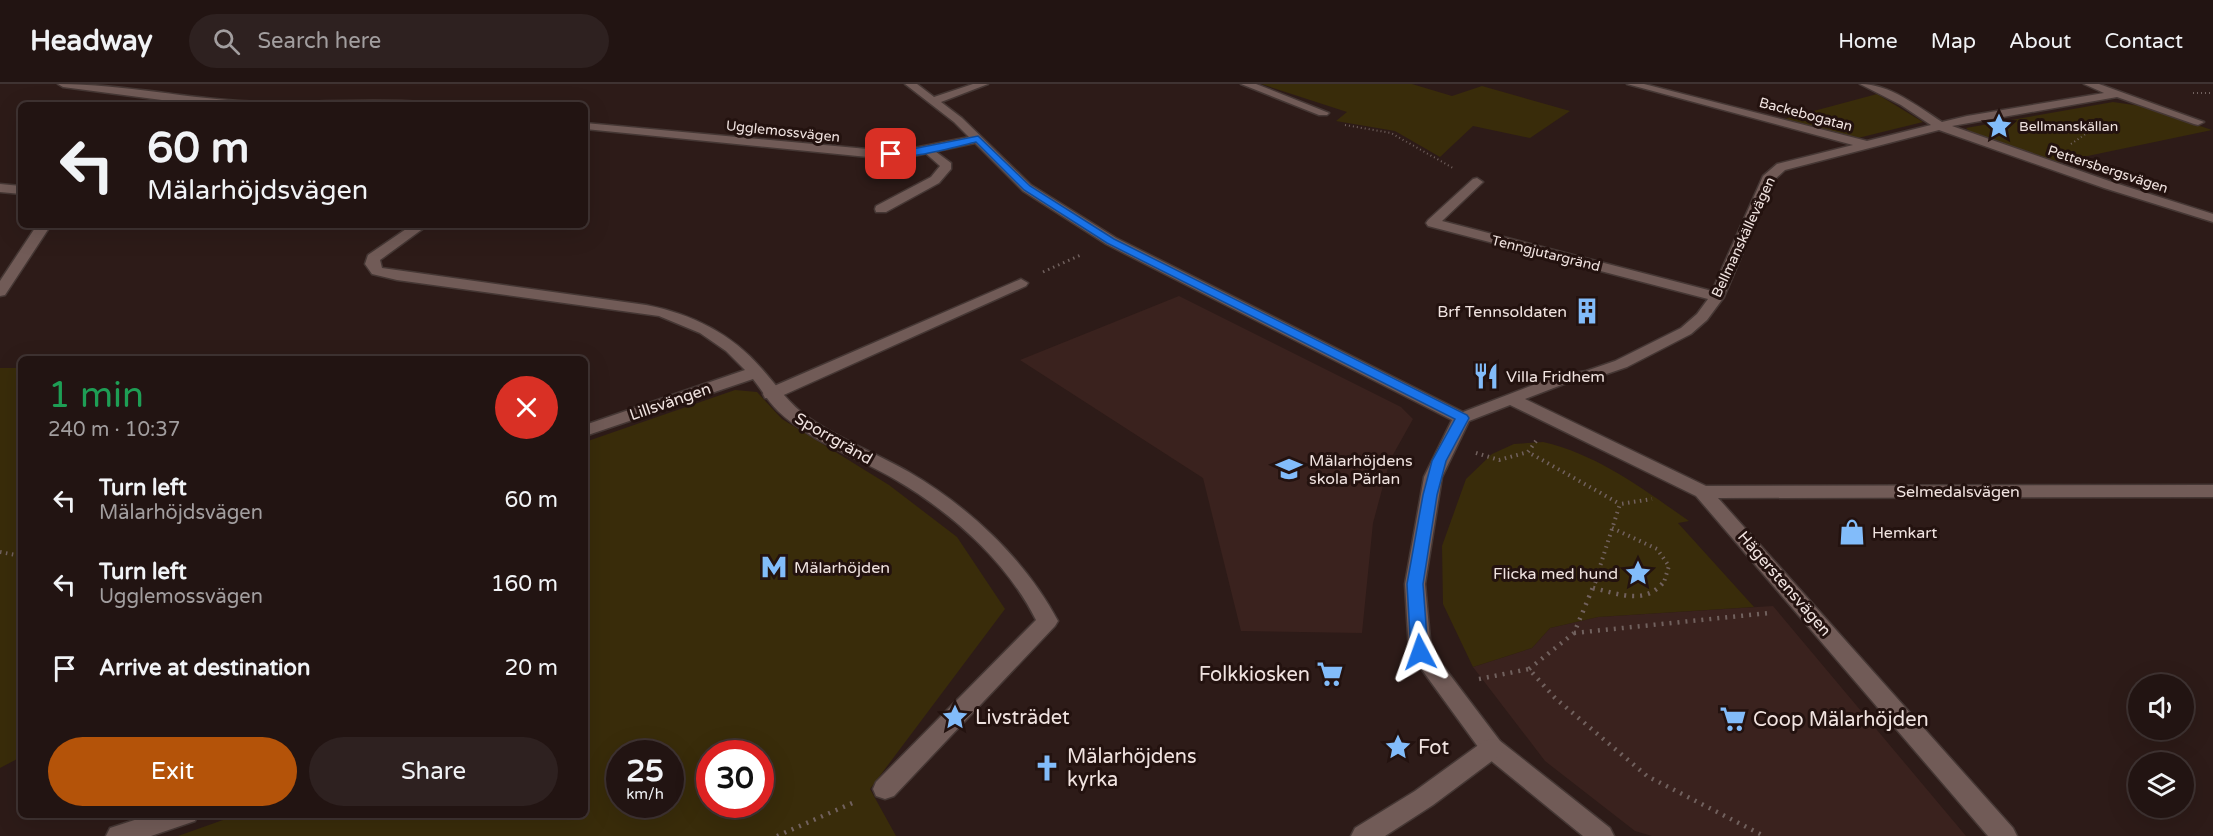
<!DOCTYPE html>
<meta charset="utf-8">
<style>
:root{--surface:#221412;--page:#2e2120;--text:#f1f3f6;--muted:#a29e9f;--line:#3f3332;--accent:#b45309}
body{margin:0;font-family:"Varela Round",sans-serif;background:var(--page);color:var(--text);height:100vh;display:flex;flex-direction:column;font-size:22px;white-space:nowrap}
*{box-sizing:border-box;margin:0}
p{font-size:20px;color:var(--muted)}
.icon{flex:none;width:33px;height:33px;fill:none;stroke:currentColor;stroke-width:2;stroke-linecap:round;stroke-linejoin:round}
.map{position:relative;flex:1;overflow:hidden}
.details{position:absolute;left:18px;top:272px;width:570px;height:462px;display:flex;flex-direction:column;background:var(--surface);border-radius:9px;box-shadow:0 6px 24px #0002,0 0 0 2px var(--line)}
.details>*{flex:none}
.hud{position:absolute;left:18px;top:18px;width:570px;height:126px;border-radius:9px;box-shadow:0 6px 24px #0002,0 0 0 2px var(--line);background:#221412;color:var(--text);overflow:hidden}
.fabs{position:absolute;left:2128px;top:590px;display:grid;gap:12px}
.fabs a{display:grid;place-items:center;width:66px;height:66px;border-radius:50%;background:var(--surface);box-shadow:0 6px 24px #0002,0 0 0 2px var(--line);font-size:30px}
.speed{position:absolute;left:606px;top:656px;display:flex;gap:12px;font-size:30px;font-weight:700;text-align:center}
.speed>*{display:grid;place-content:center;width:78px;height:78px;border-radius:50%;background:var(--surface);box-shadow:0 6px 24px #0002,0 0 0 2px var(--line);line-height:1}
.speed small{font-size:15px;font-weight:400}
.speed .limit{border:9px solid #d22;background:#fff;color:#111}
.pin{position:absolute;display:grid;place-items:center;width:51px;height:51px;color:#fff;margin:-26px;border-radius:12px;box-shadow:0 3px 9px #0006}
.me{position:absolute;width:66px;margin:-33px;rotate:356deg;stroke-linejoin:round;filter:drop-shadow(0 0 4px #0008)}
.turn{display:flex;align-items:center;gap:21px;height:126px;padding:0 30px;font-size:27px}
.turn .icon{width:78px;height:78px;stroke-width:2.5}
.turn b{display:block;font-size:42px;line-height:51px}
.round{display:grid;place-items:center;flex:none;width:63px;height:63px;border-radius:32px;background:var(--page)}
.head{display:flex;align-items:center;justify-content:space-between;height:102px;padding:0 30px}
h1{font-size:36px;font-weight:600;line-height:45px;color:#1e9e55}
.button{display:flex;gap:12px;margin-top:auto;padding:12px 30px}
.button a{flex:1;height:69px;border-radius:36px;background:var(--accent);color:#fff;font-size:24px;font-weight:600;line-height:69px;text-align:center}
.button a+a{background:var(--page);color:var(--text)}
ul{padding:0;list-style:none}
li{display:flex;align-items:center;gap:18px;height:84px;padding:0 30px}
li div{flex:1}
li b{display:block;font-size:22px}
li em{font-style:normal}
header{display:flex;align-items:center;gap:36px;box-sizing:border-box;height:84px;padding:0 30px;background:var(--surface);border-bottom:2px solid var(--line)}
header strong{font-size:28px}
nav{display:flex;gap:33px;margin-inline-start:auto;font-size:21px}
.search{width:420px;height:54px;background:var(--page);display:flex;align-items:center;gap:15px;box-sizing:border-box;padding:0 21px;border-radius:33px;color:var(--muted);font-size:22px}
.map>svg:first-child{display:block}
.built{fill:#3a221e}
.green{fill:#392c0a;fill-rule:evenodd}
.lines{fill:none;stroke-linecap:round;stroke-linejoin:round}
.service-casing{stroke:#453734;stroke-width:3}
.minor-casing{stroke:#453734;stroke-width:3}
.tertiary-casing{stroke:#453734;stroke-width:3}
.path-far3{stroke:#71615e;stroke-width:2;stroke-dasharray:1 3;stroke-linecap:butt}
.path-far2{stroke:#71615e;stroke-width:3;stroke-dasharray:1.5 4;stroke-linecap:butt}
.path-far1{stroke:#71615e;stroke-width:4;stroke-dasharray:1.5 4.5;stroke-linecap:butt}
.path{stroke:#71615e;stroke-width:4.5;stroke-dasharray:2 6;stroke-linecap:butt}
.service{fill:#715b57;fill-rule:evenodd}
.minor{fill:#715b57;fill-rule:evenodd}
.tertiary{fill:#715b57;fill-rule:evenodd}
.route{fill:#1a73e8;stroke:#114b97;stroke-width:1.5}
.labels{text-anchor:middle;stroke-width:6;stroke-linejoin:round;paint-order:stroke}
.far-street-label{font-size:14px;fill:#f0e3e0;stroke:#23120f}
.far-poi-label{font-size:14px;fill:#f0e3e0;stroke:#23120f;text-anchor:start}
.poi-label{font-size:16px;fill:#f0e3e0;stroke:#23120f;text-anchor:start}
.street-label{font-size:16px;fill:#f0e3e0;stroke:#23120f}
.near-poi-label{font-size:20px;fill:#f0e3e0;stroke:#23120f;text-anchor:start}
</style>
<header>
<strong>Headway</strong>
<div class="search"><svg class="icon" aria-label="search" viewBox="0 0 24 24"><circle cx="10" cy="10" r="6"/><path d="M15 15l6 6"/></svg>Search here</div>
<nav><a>Home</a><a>Map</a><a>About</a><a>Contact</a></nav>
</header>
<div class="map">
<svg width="2213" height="752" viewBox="0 0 2213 752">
<rect width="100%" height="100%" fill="#2d1b18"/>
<!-- built -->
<path class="built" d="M 1179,212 L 1401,323 L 1413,335 L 1390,376 L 1373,439 L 1362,549 L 1241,547 L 1203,394 L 1020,276 Z
M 1773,522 L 1966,752 L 1652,752 L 1635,747 L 1545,677 L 1473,583 L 1532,564 L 1550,544 L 1598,533 Z"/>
<!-- green -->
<path class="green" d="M 1261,0 L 1412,0 L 1452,12 L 1482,2 L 1570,27 L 1530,54 L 1473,42 L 1440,73 L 1395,47 L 1336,37 L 1347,28 Z
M 1877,10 L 1923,38 L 1858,54 L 1784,35 Z
M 2113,18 L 2141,22 L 2212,46 L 2054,79 L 1971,49 L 1966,44 Z
M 0,284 L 21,284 L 21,673 L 0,684 Z
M 735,306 L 757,308 L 782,335 L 889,401 L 957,453 L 1005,525 L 870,705 L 896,752 L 178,752 L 237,731 L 585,730 L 585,358 ZM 620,669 L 670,669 L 670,720 L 620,720 ZM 710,669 L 760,669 L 760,720 L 710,720 Z
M 1543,358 C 1599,371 1643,405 1689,437 L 1678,439 L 1754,523 L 1598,533 L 1550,544 L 1532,564 L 1473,583 L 1443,520 L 1442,462 L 1466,395 L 1492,370 L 1514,360 Z"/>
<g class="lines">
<!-- service casing -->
<g class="service-casing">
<path id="service" d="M 928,62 L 951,79 L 951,85 L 939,99 L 886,128 L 876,128 L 875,125 L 876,122 L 931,93 L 940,82 L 922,66 Z
M 1021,195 L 1028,199 L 1026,202 L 777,314 L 765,314 L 763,310 L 765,306 Z"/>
</g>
<!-- minor casing -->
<g class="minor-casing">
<path id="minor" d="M 58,0 C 131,0 204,19 277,18 C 326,18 375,15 424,18 L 429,21 L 221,21 L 177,18 L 63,3 Z
M 905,0 L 917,0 L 934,13 L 973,0 L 988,0 L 941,18 L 962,34 L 1031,101 L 1116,154 L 1463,328 L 1554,293 L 1586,287 L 1615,277 L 1681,244 L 1697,230 L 1708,215 L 1428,142 L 1426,139 L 1428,136 L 1473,95 L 1477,94 L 1483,98 L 1442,137 L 1712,207 L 1763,92 L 1777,80 L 1853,61 L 1627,0 L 1644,0 L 1867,57 L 1931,41 L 1901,21 L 1860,0 C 1890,0 1917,22 1942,38 L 1967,32 L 2104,9 L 2084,0 L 2099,0 L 2204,38 L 2198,41 L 2194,40 L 2117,13 L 1952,42 L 2112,98 L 2213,130 L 2213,138 L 2104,104 L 1939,46 L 1785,86 L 1773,97 L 1724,213 L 1707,236 L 1691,250 L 1627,283 L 1595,294 L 1564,300 L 1525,315 L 1706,402 L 2213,401 L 2213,413 L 1718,414 L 2013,744 L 2017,752 L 1988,752 L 1696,412 L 1510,321 L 1469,337 L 1442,393 L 1425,500 L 1431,566 L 1500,657 L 1610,744 L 1614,752 L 1583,752 L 1484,671 L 1409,568 L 1405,500 L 1424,393 L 1452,336 L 1106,160 L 1023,107 L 975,59 L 909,73 L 878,74 L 585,45 L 585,39 L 878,66 L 909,65 L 969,53 L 954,38 Z
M 1241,0 L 1256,0 L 1329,29 L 1327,31 L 1319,31 Z
M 0,100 L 21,102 L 21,110 L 0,108 Z
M 37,141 L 51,141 L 5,211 L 0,212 L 0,197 Z
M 412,141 L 428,141 L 380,176 L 382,184 L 646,221 C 692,230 731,249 762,285 C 778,303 789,320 809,334 C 840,356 876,369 909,388 C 969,423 1025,475 1058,537 L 1055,542 L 894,712 L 885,715 L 876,712 L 873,705 L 876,698 L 1036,536 C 1007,478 951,428 896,396 C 857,373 811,358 778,327 C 768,317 761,305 753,295 L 585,352 L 585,341 L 745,286 L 726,267 L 700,249 L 659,232 L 397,196 L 372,190 L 365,180 L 368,171 Z
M 153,730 L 198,730 L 195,737 L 151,752 L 106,752 L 110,744 Z"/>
</g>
<!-- tertiary casing -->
<g class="tertiary-casing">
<path id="tertiary" d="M 1492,655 L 1500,657 L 1504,664 L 1500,671 L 1433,721 L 1385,752 L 1351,752 L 1355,744 L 1415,707 L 1484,657 Z"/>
</g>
<!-- path-far3 -->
<path class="path-far3" d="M 2193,9 L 2213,9
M 1345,41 L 1391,49 L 1453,84
M 2071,60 L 2102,39"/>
<!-- path-far2 -->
<path class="path-far2" d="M 1043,188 L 1083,170"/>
<!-- path-far1 -->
<path class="path-far1" d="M 1536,357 L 1528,368 L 1620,420
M 1476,369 L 1499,376 L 1528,368
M 1612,444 L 1657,465 L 1669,482 L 1664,498
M 0,468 L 21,472
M 1595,498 L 1620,420 L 1652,415"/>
<!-- path -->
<path class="path" d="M 1593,504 C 1619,510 1647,522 1665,496
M 1574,549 L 1769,529
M 1529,585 L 1574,549 L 1596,496
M 1479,595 L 1529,585 L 1555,614 L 1647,692 L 1764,752
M 777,752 L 857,717"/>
<!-- service -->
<use href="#service" class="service"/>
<!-- minor -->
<use href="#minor" class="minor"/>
<!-- tertiary -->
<use href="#tertiary" class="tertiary"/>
</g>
<!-- route -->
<path class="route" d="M 978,52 L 1030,102 L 1114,155 L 1467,331 L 1469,334 L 1446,377 L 1437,411 L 1423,500 L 1428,568 L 1426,572 L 1414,572 L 1411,568 L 1407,500 L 1423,411 L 1432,377 L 1455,335 L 1107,159 L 1024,106 L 976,58 C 958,62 900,79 887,70 Z"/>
<!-- icons -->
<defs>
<g id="sight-bare" transform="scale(2.07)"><path d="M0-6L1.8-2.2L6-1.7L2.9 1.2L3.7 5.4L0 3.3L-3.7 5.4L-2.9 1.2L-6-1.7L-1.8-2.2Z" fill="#82bcfa" stroke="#23120f" stroke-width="2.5" paint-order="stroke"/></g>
<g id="building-bare" transform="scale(2.07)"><path d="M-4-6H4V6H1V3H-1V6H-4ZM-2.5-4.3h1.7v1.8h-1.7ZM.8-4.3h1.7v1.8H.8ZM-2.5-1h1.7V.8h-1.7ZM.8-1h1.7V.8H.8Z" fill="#82bcfa" stroke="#23120f" stroke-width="2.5" paint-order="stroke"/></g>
<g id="restaurant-bare" transform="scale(2.07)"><path d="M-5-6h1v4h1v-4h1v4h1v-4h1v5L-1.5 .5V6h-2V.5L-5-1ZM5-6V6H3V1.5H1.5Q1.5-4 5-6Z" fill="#82bcfa" stroke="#23120f" stroke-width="2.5" paint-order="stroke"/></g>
<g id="school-bare" transform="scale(2.07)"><path d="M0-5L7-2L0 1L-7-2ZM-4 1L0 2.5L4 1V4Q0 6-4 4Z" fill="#82bcfa" stroke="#23120f" stroke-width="2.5" paint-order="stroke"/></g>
<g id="shop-bare" transform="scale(2.07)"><path d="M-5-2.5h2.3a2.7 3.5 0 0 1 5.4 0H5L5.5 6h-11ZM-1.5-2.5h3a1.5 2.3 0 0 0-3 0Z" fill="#82bcfa" stroke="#23120f" stroke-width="2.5" paint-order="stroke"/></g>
<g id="metro-bare" transform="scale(2.07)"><path d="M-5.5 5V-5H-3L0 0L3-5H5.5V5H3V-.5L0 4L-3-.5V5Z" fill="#82bcfa" stroke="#23120f" stroke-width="2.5" paint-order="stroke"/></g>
<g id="supermarket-bare" transform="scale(2.07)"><path d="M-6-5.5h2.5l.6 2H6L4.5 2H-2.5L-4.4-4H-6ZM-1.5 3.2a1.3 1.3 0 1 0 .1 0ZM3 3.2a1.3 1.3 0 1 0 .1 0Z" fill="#82bcfa" stroke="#23120f" stroke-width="2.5" paint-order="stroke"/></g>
<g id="church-bare" transform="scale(2.07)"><path d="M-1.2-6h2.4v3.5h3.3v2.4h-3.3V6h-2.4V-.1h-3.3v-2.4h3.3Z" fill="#82bcfa" stroke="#23120f" stroke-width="2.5" paint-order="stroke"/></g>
</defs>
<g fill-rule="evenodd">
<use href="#sight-bare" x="1999" y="42"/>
<use href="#building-bare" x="1587" y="227"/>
<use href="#restaurant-bare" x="1486" y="292"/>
<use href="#school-bare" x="1289" y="385"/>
<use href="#shop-bare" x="1852" y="448"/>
<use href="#metro-bare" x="774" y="483"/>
<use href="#sight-bare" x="1638" y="489"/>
<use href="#supermarket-bare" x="1330" y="590"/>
<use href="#sight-bare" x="955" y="633"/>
<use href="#supermarket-bare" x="1733" y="635"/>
<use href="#sight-bare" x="1398" y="663"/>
<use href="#church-bare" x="1047" y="684"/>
</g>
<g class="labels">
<!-- far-street labels -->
<g class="far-street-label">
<text transform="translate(1806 30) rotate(15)" y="5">Backebogatan</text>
<text transform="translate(783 47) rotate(6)" y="5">Ugglemossvägen</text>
<text transform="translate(2108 85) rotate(18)" y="5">Pettersbergsvägen</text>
<text transform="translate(1743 153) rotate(-65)" y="5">Bellmanskällevägen</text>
<text transform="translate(1546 169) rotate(14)" y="5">Tenngjutargränd</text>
</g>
<!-- far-poi labels -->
<g class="far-poi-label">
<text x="2019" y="47">Bellmanskällan</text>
</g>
<!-- poi labels -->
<g class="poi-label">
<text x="1567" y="233" text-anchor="end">Brf Tennsoldaten</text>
<text x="1506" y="298">Villa Fridhem</text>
<text x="1309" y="382">Mälarhöjdens<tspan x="1309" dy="18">skola Pärlan</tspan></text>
<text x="1872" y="454">Hemkart</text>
<text x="794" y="489">Mälarhöjden</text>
<text x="1618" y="495" text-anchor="end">Flicka med hund</text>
</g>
<!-- street labels -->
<g class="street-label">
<text transform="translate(670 317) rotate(-19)" y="6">Lillsvängen</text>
<text transform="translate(834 354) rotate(30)" y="6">Sporrgränd</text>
<text x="1958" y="413">Selmedalsvägen</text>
<text transform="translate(1785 499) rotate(49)" y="6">Hägerstensvägen</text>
</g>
<!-- near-poi labels -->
<g class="near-poi-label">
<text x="1310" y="597" text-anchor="end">Folkkiosken</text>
<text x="975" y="640">Livsträdet</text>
<text x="1753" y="642">Coop Mälarhöjden</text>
<text x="1418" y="670">Fot</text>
<text x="1067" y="679">Mälarhöjdens<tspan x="1067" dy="23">kyrka</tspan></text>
</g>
</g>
</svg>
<div class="fabs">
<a><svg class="icon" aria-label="sound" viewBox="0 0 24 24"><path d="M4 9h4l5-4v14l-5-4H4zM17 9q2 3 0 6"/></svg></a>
<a><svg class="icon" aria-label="layers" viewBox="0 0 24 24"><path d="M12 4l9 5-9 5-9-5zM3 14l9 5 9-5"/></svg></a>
</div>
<div class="speed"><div>25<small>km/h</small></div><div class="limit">30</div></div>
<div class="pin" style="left:891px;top:70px;background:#d93025"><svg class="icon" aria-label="arrive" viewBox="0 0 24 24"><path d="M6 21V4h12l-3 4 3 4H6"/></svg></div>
<svg class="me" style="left:1420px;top:568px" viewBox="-20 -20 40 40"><path d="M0-17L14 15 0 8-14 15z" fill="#1a73e8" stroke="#fff" stroke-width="4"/></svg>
<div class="hud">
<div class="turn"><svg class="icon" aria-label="left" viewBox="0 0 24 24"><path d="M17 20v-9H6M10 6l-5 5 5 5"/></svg><div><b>60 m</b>Mälarhöjdsvägen</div></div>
</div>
<section class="details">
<div class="head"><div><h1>1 min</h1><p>240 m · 10:37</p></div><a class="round" style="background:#d93025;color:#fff"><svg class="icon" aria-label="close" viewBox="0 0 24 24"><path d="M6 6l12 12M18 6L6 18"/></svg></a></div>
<ul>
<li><svg class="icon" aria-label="left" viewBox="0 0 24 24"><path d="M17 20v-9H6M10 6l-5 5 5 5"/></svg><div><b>Turn left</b><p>Mälarhöjdsvägen</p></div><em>60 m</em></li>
<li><svg class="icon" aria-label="left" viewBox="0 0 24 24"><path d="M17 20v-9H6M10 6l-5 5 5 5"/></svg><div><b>Turn left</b><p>Ugglemossvägen</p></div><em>160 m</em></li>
<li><svg class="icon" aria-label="arrive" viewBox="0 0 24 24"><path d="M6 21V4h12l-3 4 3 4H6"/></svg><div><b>Arrive at destination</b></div><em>20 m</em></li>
</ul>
<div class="button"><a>Exit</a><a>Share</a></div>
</section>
</div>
